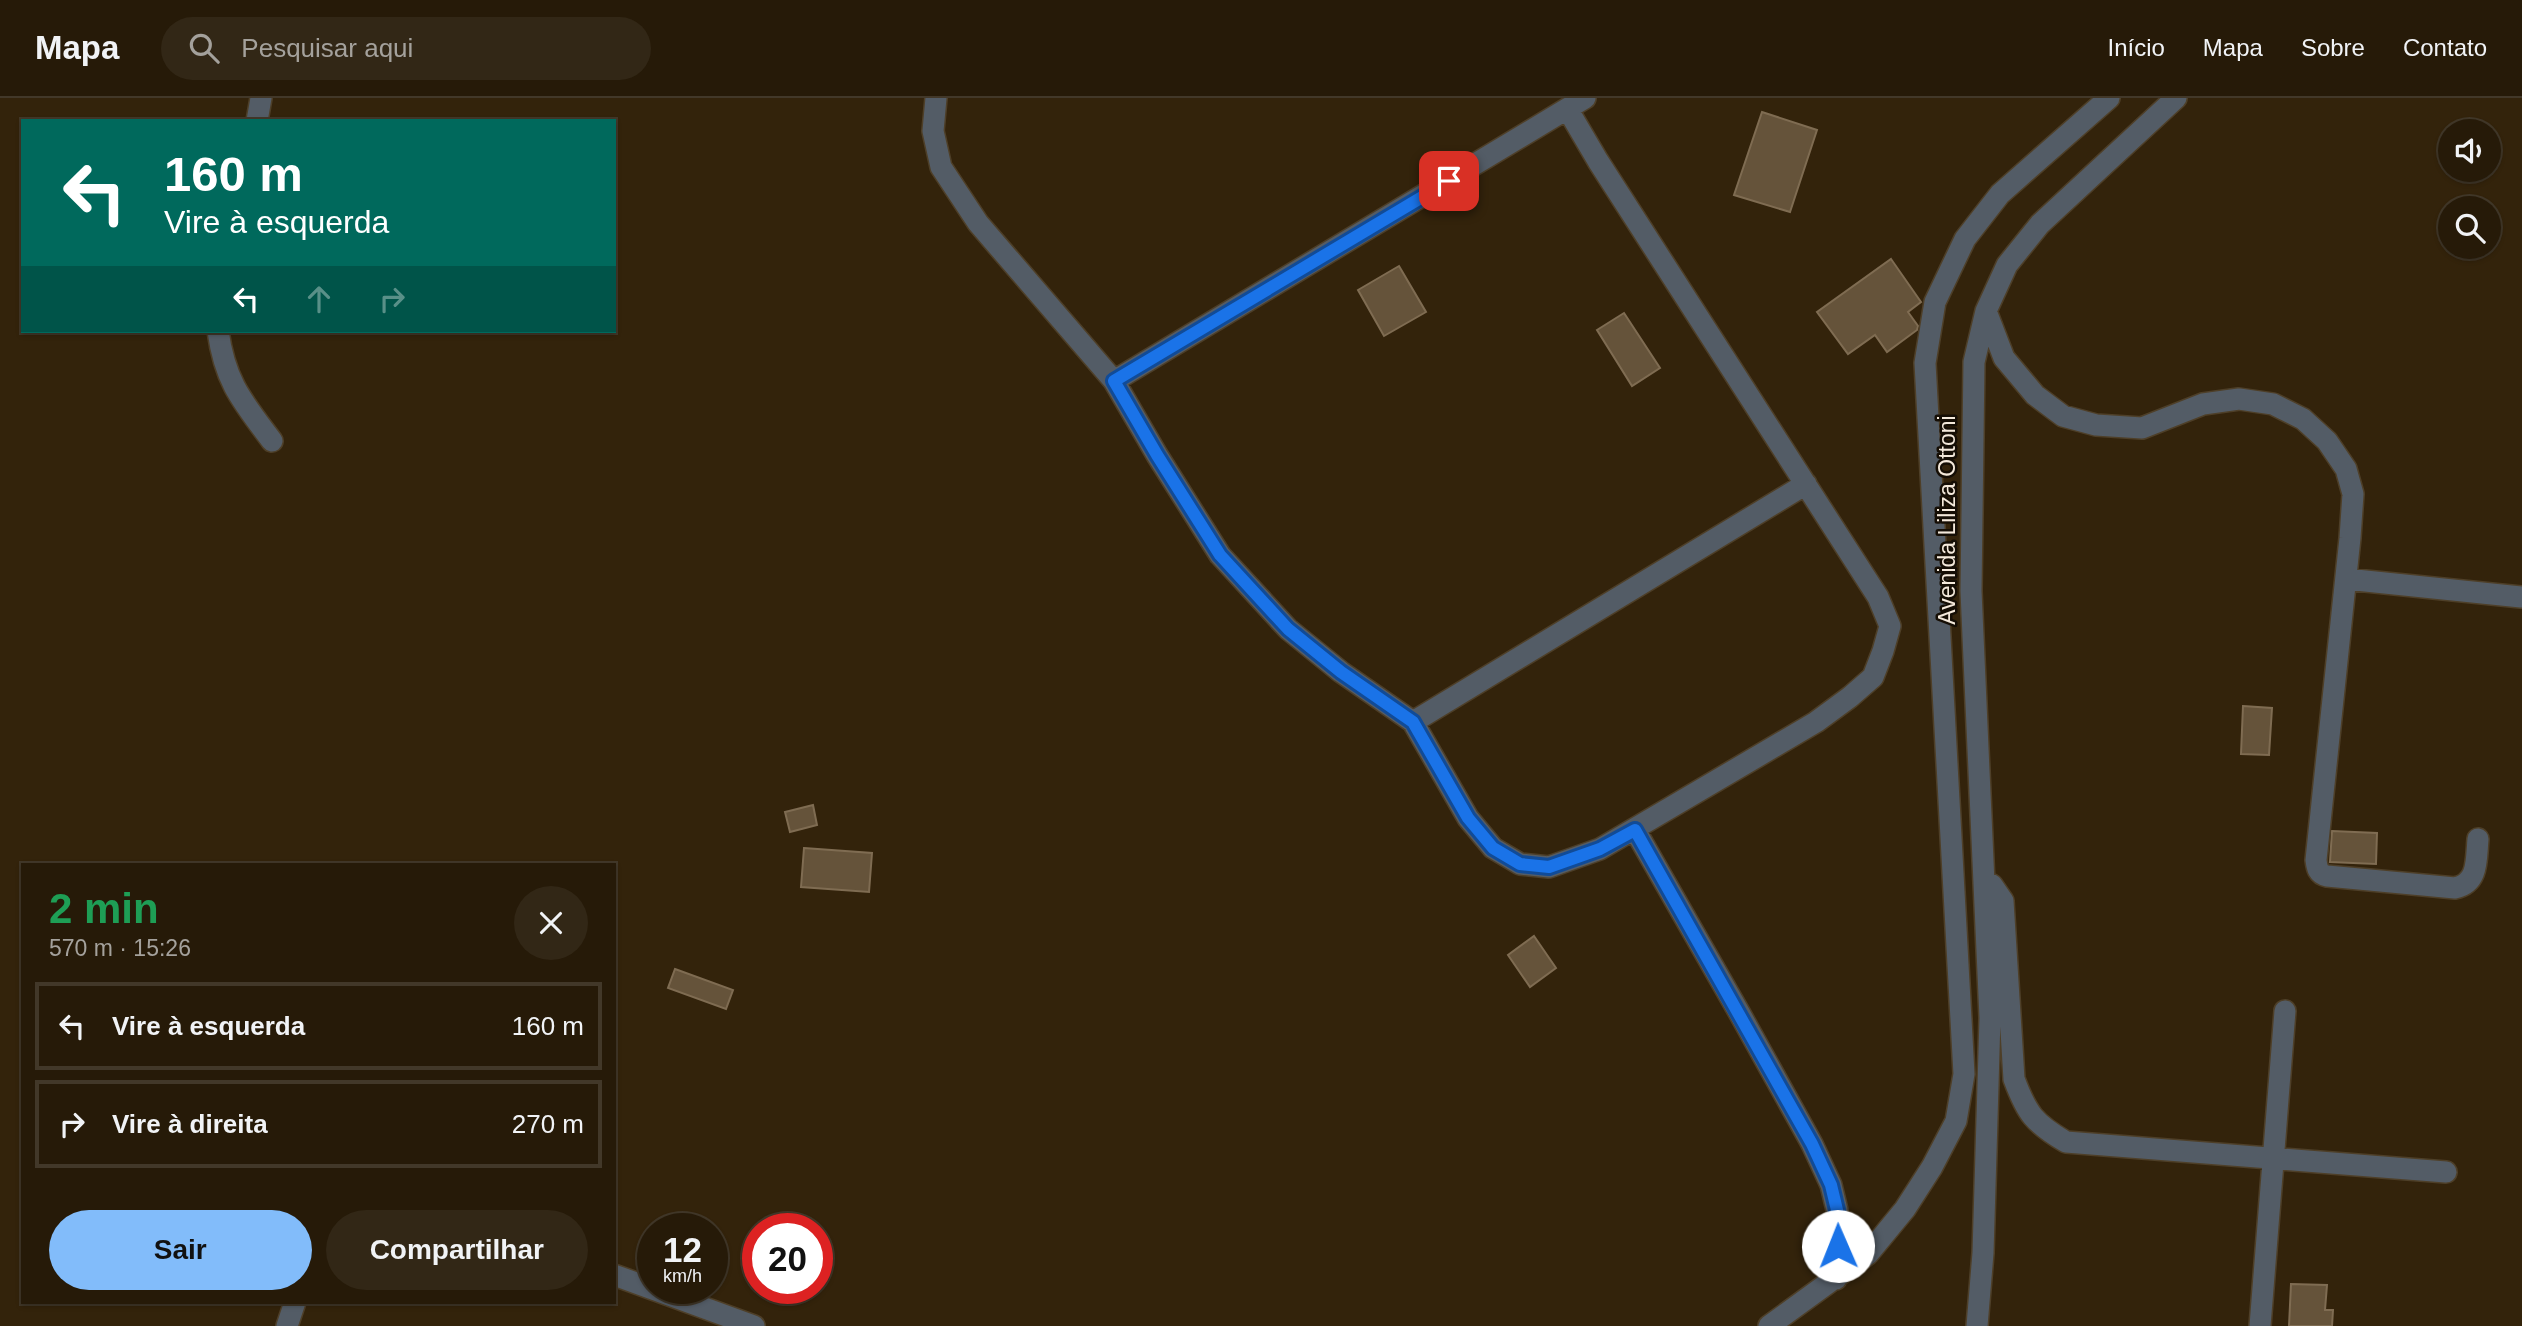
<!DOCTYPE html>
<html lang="pt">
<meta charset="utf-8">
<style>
:root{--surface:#261a08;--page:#322716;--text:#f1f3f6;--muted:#a4a19c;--line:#423829;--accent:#82bcfa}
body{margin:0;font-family:Arial,sans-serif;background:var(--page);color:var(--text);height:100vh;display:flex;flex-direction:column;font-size:26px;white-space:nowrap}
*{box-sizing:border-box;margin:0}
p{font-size:23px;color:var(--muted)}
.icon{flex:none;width:38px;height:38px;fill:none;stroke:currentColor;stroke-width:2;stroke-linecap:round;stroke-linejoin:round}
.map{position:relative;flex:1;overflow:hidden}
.panel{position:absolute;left:21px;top:765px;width:595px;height:441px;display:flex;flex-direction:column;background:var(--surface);border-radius:0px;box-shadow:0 2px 5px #0004,0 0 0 2px var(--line)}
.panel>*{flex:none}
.banner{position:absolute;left:21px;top:21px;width:595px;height:214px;border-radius:0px;box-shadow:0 2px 5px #0004,0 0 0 2px var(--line);background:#00695c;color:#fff;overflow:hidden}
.tools{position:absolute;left:2438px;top:21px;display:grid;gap:14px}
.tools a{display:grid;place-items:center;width:63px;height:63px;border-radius:50%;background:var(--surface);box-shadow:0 2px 5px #0004,0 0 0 2px var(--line);font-size:35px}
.speed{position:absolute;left:637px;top:1115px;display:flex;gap:14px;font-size:35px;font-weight:700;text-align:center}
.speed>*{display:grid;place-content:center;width:91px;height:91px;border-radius:50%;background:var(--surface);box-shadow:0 2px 5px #0004,0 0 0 2px var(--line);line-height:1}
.speed small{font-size:18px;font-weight:400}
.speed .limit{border:10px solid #d22;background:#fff;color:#111}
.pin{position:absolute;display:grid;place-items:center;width:60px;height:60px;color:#fff;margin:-30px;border-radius:14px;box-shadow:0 4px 10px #0006}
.me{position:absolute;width:77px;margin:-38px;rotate:359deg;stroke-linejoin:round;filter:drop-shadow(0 0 5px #0008)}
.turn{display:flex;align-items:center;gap:24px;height:147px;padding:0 28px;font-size:32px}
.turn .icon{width:91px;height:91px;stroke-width:2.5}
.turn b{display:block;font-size:49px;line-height:60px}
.lanes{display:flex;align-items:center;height:66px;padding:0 28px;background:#0003;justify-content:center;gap:35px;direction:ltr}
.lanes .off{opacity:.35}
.round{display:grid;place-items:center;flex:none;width:74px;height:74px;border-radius:37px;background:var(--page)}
.headline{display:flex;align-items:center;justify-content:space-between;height:119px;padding:0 28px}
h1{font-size:42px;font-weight:700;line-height:52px;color:#1e9e55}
.button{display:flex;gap:14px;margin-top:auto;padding:14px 28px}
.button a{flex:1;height:80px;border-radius:42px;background:var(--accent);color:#111;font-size:28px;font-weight:700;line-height:80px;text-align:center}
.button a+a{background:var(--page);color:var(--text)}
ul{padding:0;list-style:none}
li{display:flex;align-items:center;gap:21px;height:88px;margin:0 14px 10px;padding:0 14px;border:4px solid var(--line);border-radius:0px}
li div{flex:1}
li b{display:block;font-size:26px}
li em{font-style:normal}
header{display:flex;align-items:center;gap:42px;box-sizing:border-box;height:98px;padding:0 35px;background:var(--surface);border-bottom:2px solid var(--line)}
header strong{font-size:33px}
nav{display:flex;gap:38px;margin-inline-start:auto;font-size:24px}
.search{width:490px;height:63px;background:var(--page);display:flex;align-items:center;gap:18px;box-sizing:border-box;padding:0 24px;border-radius:38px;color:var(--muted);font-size:26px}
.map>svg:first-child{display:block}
.building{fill:#65533a;stroke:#7f6c52;stroke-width:2}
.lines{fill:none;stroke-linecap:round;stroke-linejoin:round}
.minor-casing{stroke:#4e3f28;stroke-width:24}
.minor{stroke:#535c66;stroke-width:21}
.route-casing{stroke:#114b97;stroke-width:18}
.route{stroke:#1a73e8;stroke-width:12}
.labels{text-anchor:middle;stroke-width:5;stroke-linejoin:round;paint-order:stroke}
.street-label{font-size:23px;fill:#f4e9db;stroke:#150e05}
</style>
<header>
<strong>Mapa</strong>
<div class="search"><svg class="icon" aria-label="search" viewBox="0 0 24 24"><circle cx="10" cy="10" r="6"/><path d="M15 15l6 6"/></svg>Pesquisar aqui</div>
<nav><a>Início</a><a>Mapa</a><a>Sobre</a><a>Contato</a></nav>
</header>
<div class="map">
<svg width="2522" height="1228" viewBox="0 0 2522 1228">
<rect width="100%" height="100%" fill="#33230b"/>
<!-- building -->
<path class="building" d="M 1762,14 L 1817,32 L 1790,114 L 1734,97 Z
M 1891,161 L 1921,204 L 1908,214 L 1918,228 L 1917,232 L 1887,254 L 1875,237 L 1848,256 L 1817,214 Z
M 1399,168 L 1426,214 L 1384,238 L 1358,192 Z
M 1624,215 L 1660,270 L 1632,288 L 1597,232 Z
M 2243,608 L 2272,610 L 2269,657 L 2241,656 Z
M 813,707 L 817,727 L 790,734 L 785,714 Z
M 2332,733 L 2377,735 L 2376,766 L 2330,764 Z
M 804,750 L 872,755 L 869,794 L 801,789 Z
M 1534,838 L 1556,870 L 1530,889 L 1508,857 Z
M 675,871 L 733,892 L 726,911 L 668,890 Z
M 2291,1186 L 2327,1187 L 2325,1212 L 2333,1212 L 2332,1228 L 2289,1228 Z"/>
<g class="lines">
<!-- minor casing -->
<g class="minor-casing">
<path id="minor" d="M 936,0 L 933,33 L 941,69 L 978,125 L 1114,283 L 1157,357 L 1220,457 L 1288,531 L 1341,574 L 1413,624 L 1468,720 L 1493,750 L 1520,766 L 1549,769 L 1600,751 L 1816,624 L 1850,599 L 1873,579 L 1883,553 L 1890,528 L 1878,499 L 1598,63 L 1568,12
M 257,23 L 261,0
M 1986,213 L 2004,260 L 2035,297 L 2063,318 L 2096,327 L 2142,330 L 2203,306 L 2239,301 L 2273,306 L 2303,321 L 2327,343 L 2346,371 L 2353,396 L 2350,440 L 2316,762 C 2317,770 2318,776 2327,778 L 2455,790 C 2479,785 2476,761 2478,741
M 218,233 C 225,284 242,303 272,343
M 1114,283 L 1585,0
M 2346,481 L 2521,499
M 1413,624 L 1806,386
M 1635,732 L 1740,916 L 1812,1046 L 1831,1087 L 1837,1112 L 1836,1181
M 1984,783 L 1992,787 L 2003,803 L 2014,981 C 2027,1016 2034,1025 2066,1044 L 2446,1074
M 614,1177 L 754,1228
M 287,1228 L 295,1204
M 1769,1228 L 1868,1156 L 1905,1111 L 1932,1069 L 1956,1023 L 1964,976 L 1925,265 L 1935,204 L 1965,141 L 2000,96 L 2109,0
M 1977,1228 L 1983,1155 L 1990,920 L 1971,493 L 1974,264 L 1986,213 L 2007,167 L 2040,126 L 2176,0
M 2260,1228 L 2285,913"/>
</g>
<!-- minor -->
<use href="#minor" class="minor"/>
</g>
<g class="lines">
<!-- route casing -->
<g class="route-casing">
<path id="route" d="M 1449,83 L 1114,283 L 1157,357 L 1220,457 L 1288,531 L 1341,574 L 1413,624 L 1468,720 L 1493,750 L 1520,766 L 1549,769 L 1600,751 L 1635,732 L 1812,1046 L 1831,1087 L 1837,1112 L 1838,1148"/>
</g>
<!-- route -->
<use href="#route" class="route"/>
</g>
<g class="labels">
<!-- street labels -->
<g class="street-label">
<text transform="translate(1947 422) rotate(-90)" y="8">Avenida Liliza Ottoni</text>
</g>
</g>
</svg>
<div class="tools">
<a><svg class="icon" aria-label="sound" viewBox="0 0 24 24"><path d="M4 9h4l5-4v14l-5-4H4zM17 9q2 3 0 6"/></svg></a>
<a><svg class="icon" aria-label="search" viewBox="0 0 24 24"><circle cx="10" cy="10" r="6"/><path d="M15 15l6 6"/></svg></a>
</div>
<div class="speed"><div>12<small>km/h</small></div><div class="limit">20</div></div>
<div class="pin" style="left:1449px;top:83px;background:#d93025"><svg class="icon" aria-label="arrive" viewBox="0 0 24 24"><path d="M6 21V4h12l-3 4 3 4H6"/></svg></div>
<svg class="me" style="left:1838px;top:1148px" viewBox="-20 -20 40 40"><circle r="19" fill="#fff"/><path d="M0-13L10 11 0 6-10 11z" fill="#1a73e8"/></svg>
<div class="banner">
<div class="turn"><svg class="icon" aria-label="left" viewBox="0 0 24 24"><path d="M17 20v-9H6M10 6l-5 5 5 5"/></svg><div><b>160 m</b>Vire à esquerda</div></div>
<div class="lanes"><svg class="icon" aria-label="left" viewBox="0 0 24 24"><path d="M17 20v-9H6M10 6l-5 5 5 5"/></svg><svg class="icon off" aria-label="ahead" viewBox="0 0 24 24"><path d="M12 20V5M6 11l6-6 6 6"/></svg><svg class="icon off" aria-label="right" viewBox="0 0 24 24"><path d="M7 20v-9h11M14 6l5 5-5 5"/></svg></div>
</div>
<section class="panel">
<div class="headline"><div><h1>2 min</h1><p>570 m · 15:26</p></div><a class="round"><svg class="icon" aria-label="close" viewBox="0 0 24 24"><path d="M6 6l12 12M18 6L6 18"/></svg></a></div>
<ul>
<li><svg class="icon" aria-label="left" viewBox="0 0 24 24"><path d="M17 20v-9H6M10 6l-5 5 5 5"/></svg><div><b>Vire à esquerda</b></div><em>160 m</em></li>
<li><svg class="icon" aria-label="right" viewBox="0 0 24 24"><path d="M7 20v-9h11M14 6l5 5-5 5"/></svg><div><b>Vire à direita</b></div><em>270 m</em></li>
</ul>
<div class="button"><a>Sair</a><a>Compartilhar</a></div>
</section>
</div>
